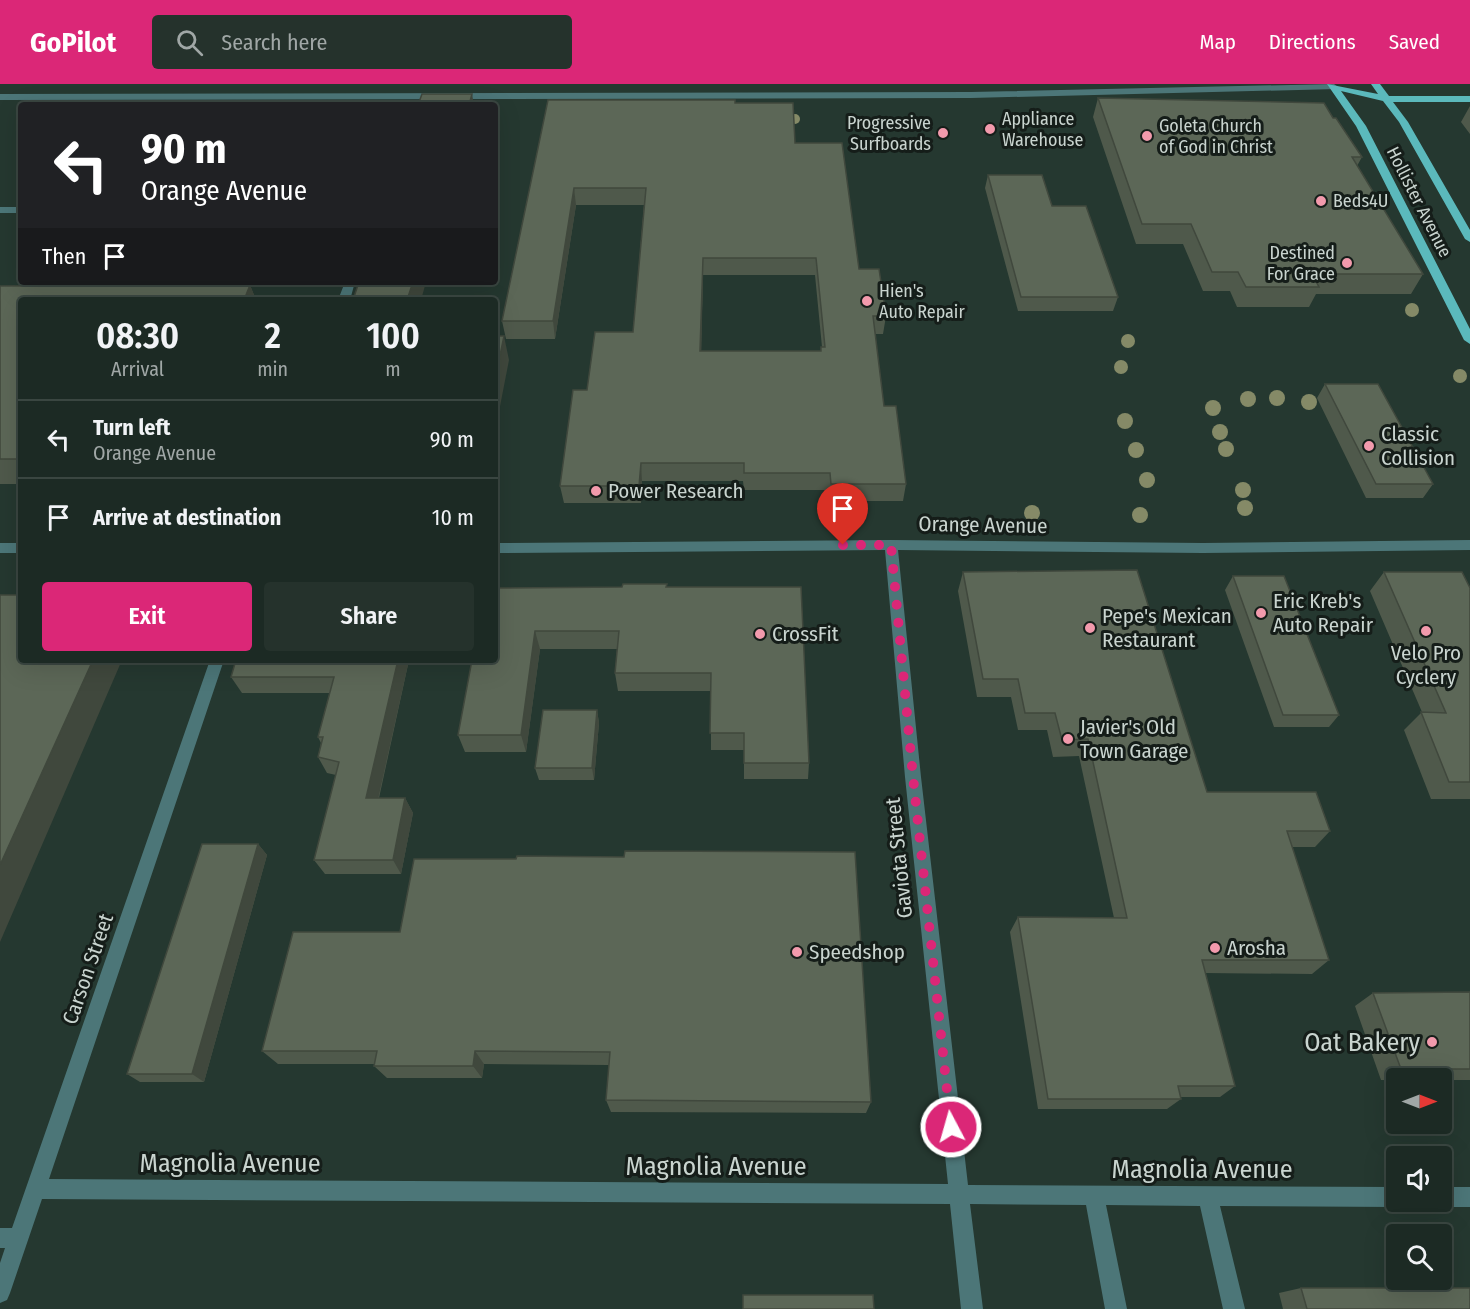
<!DOCTYPE html>
<style>
:root{--surface:#1c2a24;--page:#25322c;--text:#f1f3f6;--muted:#a0a7a6;--line:#3a4641;--accent:#db2777}
body{margin:0;font-family:"Fira Sans Condensed",sans-serif;background:var(--page);color:var(--text);height:100vh;display:flex;flex-direction:column;font-size:22px;white-space:nowrap}
*{box-sizing:border-box;margin:0}
p{font-size:20px;color:var(--muted)}
.icon{flex:none;width:33px;height:33px;fill:none;stroke:currentColor;stroke-width:2;stroke-linecap:round;stroke-linejoin:round}
.map{position:relative;flex:1;overflow:hidden}
.sheet{position:absolute;left:18px;top:213px;width:480px;height:366px;display:flex;flex-direction:column;background:var(--surface);border-radius:6px;box-shadow:0 6px 24px #0002,0 0 0 2px var(--line)}
.sheet>*{flex:none}
.guide{position:absolute;left:18px;top:18px;width:480px;height:183px;border-radius:6px;box-shadow:0 6px 24px #0002,0 0 0 2px var(--line);background:#202124;color:#fff;overflow:hidden}
.needle{width:39px;rotate:90deg}
.tools{position:absolute;left:1386px;top:984px;display:grid;gap:12px}
.tools a{display:grid;place-items:center;width:66px;height:66px;border-radius:6px;background:var(--surface);box-shadow:0 6px 24px #0002,0 0 0 2px var(--line);font-size:30px}
.pin{position:absolute;display:grid;place-items:center;width:51px;height:51px;color:#fff;margin:-62px -26px;border-radius:50% 50% 50% 0;rotate:-45deg;box-shadow:0 0 6px #0007}
.pin .icon{rotate:45deg}
.me{position:absolute;width:66px;margin:-33px;rotate:354deg;stroke-linejoin:round;filter:drop-shadow(0 0 4px #0008)}
.turn{display:flex;align-items:center;gap:21px;height:126px;padding:0 24px;font-size:27px}
.turn .icon{width:78px;height:78px;stroke-width:2.5}
.turn b{display:block;font-size:42px;line-height:51px}
.then{display:flex;align-items:center;height:57px;padding:0 24px;background:#0003;gap:12px;font-size:22px}
.eta{display:flex;justify-content:space-evenly;align-items:center;height:102px;text-align:center}
.eta b{font-size:36px;font-weight:600;line-height:42px}
.primary-button{display:flex;gap:12px;margin-top:auto;padding:12px 24px}
.primary-button a{flex:1;height:69px;border-radius:6px;background:var(--accent);color:#fff;font-size:24px;font-weight:600;line-height:69px;text-align:center}
.primary-button a+a{background:var(--page);color:var(--text)}
ul{padding:0;list-style:none}
li{display:flex;align-items:center;gap:18px;height:78px;padding:0 24px;border-top:2px solid var(--line)}
li div{flex:1}
li b{display:block;font-size:22px}
li em{font-style:normal}
header{display:flex;align-items:center;gap:36px;box-sizing:border-box;height:84px;padding:0 30px;background:var(--accent);color:#fff}
header strong{font-size:28px}
nav{display:flex;gap:33px;margin-inline-start:auto;font-size:21px}
.search{width:420px;height:54px;background:var(--page);display:flex;align-items:center;gap:15px;box-sizing:border-box;padding:0 21px;border-radius:6px;color:var(--muted);font-size:22px}
.map>svg:first-child{display:block}
.lines{fill:none;stroke-linecap:round;stroke-linejoin:round}
.minor{fill:#4c7678;fill-rule:evenodd}
.major{fill:#5bb9bc;fill-rule:evenodd}
.tree{fill:#858a67}
.wall{fill:#4f594b;fill-rule:evenodd}
.shaded-wall{fill:#40483d}
.building{fill:#5c6757;stroke:#40483d;stroke-width:1.5;fill-rule:evenodd}
.route{stroke:#db2777;stroke-width:10;stroke-dasharray:0 18}
.poi-dot{fill:#f29aac;stroke:#151d19;stroke-width:2}
.labels{text-anchor:middle;stroke-width:6;stroke-linejoin:round;paint-order:stroke}
.far-poi-label{font-size:18px;fill:#c9d4cf;stroke:#151d19;text-anchor:start}
.far-street-label{font-size:18px;fill:#c9d4cf;stroke:#151d19}
.poi-label{font-size:21px;fill:#c9d4cf;stroke:#151d19;text-anchor:start}
.street-label{font-size:21px;fill:#c9d4cf;stroke:#151d19}
.near-poi-label{font-size:26px;fill:#c9d4cf;stroke:#151d19;text-anchor:end}
.near-street-label{font-size:26px;fill:#c9d4cf;stroke:#151d19}
</style>
<header>
<strong>GoPilot</strong>
<div class="search"><svg class="icon" aria-label="search" viewBox="0 0 24 24"><circle cx="10" cy="10" r="6"/><path d="M15 15l6 6"/></svg>Search here</div>
<nav><a>Map</a><a>Directions</a><a>Saved</a></nav>
</header>
<div class="map">
<svg width="1470" height="1225" viewBox="0 0 1470 1225">
<rect width="100%" height="100%" fill="#253830"/>
<g class="lines">
<!-- minor -->
<path class="minor" d="M 1334,0 L 1338,3 L 1337,5 L 971,14 L 0,16 L 0,10 L 971,8 Z
M 0,123 L 21,123 L 21,129 L 0,129 Z
M 345,198 L 355,198 L 350,216 L 338,216 Z
M 891,456 L 1203,459 L 1470,456 L 1470,466 L 1203,469 L 898,466 L 921,693 L 968,1101 L 1396,1103 L 1396,1118 L 1404,1118 L 1403,1120 L 1396,1123 L 1220,1122 L 1245,1225 L 1223,1225 L 1200,1122 L 1106,1121 L 1127,1225 L 1105,1225 L 1086,1121 L 970,1120 L 983,1225 L 961,1225 L 950,1120 L 42,1115 L 10,1209 L 7,1216 L 0,1219 L 0,1179 L 5,1164 L 0,1164 L 0,1144 L 12,1144 L 210,576 L 224,576 L 49,1095 L 948,1100 L 905,693 L 885,466 L 495,469 L 495,459 Z
M 0,459 L 21,459 L 21,469 L 0,469 Z
M 1442,1103 L 1470,1103 L 1470,1123 L 1442,1123 L 1435,1120 L 1434,1118 L 1442,1118 Z"/>
<!-- major -->
<path class="major" d="M 1327,0 L 1378,10 L 1371,0 L 1380,0 L 1389,12 L 1470,12 L 1470,18 L 1393,18 L 1408,38 L 1470,146 L 1470,158 L 1465,155 L 1399,38 L 1383,17 L 1341,7 L 1366,42 L 1470,245 L 1470,260 L 1464,256 L 1356,42 Z"/>
</g>
<!-- trees -->
<g class="tree">
<circle cx="795" cy="35" r="5"/>
<circle cx="1061" cy="36" r="5"/>
<circle cx="1412" cy="226" r="7"/>
<circle cx="1128" cy="257" r="7"/>
<circle cx="1121" cy="283" r="7"/>
<circle cx="1460" cy="292" r="7"/>
<circle cx="1277" cy="314" r="8"/>
<circle cx="1248" cy="315" r="8"/>
<circle cx="1309" cy="318" r="8"/>
<circle cx="1213" cy="324" r="8"/>
<circle cx="1125" cy="337" r="8"/>
<circle cx="1220" cy="348" r="8"/>
<circle cx="1226" cy="365" r="8"/>
<circle cx="1136" cy="366" r="8"/>
<circle cx="1147" cy="396" r="8"/>
<circle cx="1243" cy="406" r="8"/>
<circle cx="1245" cy="424" r="8"/>
<circle cx="1032" cy="429" r="8"/>
<circle cx="1140" cy="431" r="8"/>
</g>
<!-- wall -->
<path class="wall" d="M 1098,14 L 1333,34 L 1362,73 L 1357,82 L 1423,190 L 1411,210 L 1316,210 L 1309,223 L 1237,223 L 1230,207 L 1203,207 L 1183,160 L 1136,160 L 1093,33 Z
M 548,16 L 735,19 L 795,59 L 859,185 L 886,232 L 883,250 L 875,250 L 884,322 L 906,400 L 903,417 L 829,417 L 829,406 L 744,406 L 743,397 L 642,397 L 641,419 L 564,419 L 560,402 L 633,248 L 644,121 L 576,121 L 555,255 L 506,255 L 502,237 ZM 703,191 L 815,191 L 822,263 L 821,267 L 701,267 Z
M 1470,22 L 1470,50 L 1461,38 Z
M 988,91 L 1052,122 L 1118,213 L 1113,227 L 1018,227 L 985,104 Z
M 250,201 L 256,216 L 21,216 L 21,400 L 0,400 L 0,202 Z
M 1325,300 L 1433,400 L 1423,414 L 1366,414 L 1317,314 Z
M 963,488 L 1207,708 L 1330,747 L 1315,763 L 1292,763 L 1329,876 L 1312,890 L 1205,889 L 1235,1002 L 1220,1013 L 1180,1013 L 1181,1015 L 1167,1025 L 1038,1025 L 1010,848 L 1018,833 L 1114,834 L 1079,672 L 1053,673 L 1047,646 L 1018,646 L 1011,613 L 977,613 L 958,507 Z
M 1384,488 L 1470,504 L 1470,715 L 1431,715 L 1404,646 L 1422,628 L 1370,507 Z
M 1233,492 L 1339,631 L 1329,643 L 1274,643 L 1225,506 Z
M 667,503 L 809,679 L 808,695 L 744,695 L 744,666 L 711,666 L 711,607 L 618,607 L 615,589 L 617,565 L 540,565 L 526,668 L 465,668 L 458,651 L 495,504 Z
M 236,576 L 409,576 L 379,714 L 405,714 L 413,729 L 401,790 L 325,790 L 314,776 L 336,691 L 327,689 L 318,673 L 321,659 L 318,653 L 330,609 L 242,609 L 231,593 Z
M 597,626 L 599,639 L 594,696 L 539,696 L 535,684 Z
M 258,760 L 267,771 L 204,998 L 140,998 L 127,990 Z
M 293,848 L 871,1018 L 866,1029 L 611,1028 L 606,1016 L 609,981 L 484,980 L 482,994 L 387,994 L 374,982 L 375,980 L 278,980 L 262,967 Z
M 1470,908 L 1470,996 L 1442,996 L 1442,994 L 1396,994 L 1396,996 L 1381,996 L 1355,922 L 1373,909 Z
M 1301,1204 L 1470,1225 L 1283,1225 L 1279,1209 Z"/>
<!-- shaded-wall -->
<path class="shaded-wall" d="M 472,10 L 474,21 L 469,21 Z
M 574,104 L 576,121 L 555,255 L 553,237 Z
M 703,174 L 703,191 L 701,284 L 700,267 Z
M 413,198 L 426,198 L 421,216 L 407,216 Z
M 250,201 L 256,216 L 244,216 Z
M 504,252 L 509,276 L 495,348 L 495,296 Z
M 641,379 L 642,397 L 641,419 L 639,402 Z
M 535,547 L 540,565 L 526,668 L 521,651 Z
M 93,576 L 122,576 L 0,858 L 0,781 Z
M 398,576 L 409,576 L 375,729 L 366,714 Z
M 597,626 L 599,639 L 594,696 L 592,684 Z
M 405,714 L 413,729 L 401,790 L 393,776 Z
M 258,760 L 267,771 L 204,998 L 192,990 Z
M 475,967 L 484,980 L 482,994 L 473,982 Z"/>
<!-- building -->
<path class="building" d="M 422,10 L 472,10 L 469,21 L 418,21 Z
M 1098,14 L 1324,19 L 1333,34 L 1336,34 L 1362,73 L 1352,73 L 1423,190 L 1312,190 L 1319,203 L 1246,203 L 1238,188 L 1212,188 L 1191,140 L 1142,140 Z
M 548,16 L 735,16 L 735,19 L 793,19 L 795,59 L 842,59 L 859,185 L 879,185 L 886,232 L 873,232 L 884,322 L 896,322 L 906,400 L 831,400 L 830,389 L 744,389 L 744,379 L 641,379 L 639,402 L 560,402 L 573,306 L 587,306 L 595,248 L 633,248 L 646,104 L 574,104 L 553,237 L 502,237 ZM 703,174 L 816,174 L 825,263 L 821,263 L 821,267 L 700,267 Z
M 988,91 L 1042,91 L 1052,122 L 1086,122 L 1118,213 L 1021,213 Z
M 359,198 L 413,198 L 407,216 L 353,216 Z
M 250,201 L 244,216 L 21,216 L 21,375 L 0,375 L 0,202 Z
M 495,252 L 504,252 L 495,296 Z
M 1325,300 L 1378,300 L 1433,400 L 1376,400 Z
M 1137,486 L 1207,708 L 1316,708 L 1330,747 L 1287,747 L 1329,876 L 1202,876 L 1235,1002 L 1178,1002 L 1181,1015 L 1048,1015 L 1018,833 L 1127,834 L 1088,655 L 1062,656 L 1055,629 L 1025,629 L 1018,595 L 983,595 L 963,488 Z
M 1384,488 L 1462,488 L 1470,504 L 1470,698 L 1449,698 L 1421,628 L 1446,629 Z
M 1233,492 L 1284,492 L 1339,631 L 1283,631 Z
M 623,500 L 667,500 L 666,503 L 801,503 L 809,679 L 744,679 L 744,649 L 710,649 L 711,589 L 615,589 L 619,547 L 535,547 L 521,651 L 458,651 L 472,576 L 495,576 L 495,504 L 622,503 Z
M 0,511 L 21,511 L 21,576 L 93,576 L 0,781 Z
M 236,576 L 398,576 L 366,714 L 405,714 L 393,776 L 314,776 L 339,678 L 318,673 L 323,653 L 318,653 L 334,593 L 231,593 Z
M 543,626 L 597,626 L 592,684 L 535,684 Z
M 202,760 L 258,760 L 192,990 L 127,990 Z
M 625,767 L 855,768 L 871,1018 L 606,1016 L 610,968 L 475,967 L 473,982 L 374,982 L 377,967 L 262,967 L 293,848 L 400,848 L 414,775 L 516,775 L 517,772 L 624,773 Z
M 1470,908 L 1470,985 L 1401,985 L 1373,909 Z
M 1301,1204 L 1470,1204 L 1470,1225 L 1307,1225 Z
M 743,1211 L 873,1211 L 874,1225 L 743,1225 Z"/>
<g class="lines">
<!-- route -->
<path class="route" d="M 843,461 L 891,461 L 913,693 L 951,1043"/>
</g>
<!-- markers -->
<g class="poi-dot">
<circle cx="990" cy="45" r="6"/>
<circle cx="943" cy="49" r="6"/>
<circle cx="1147" cy="52" r="6"/>
<circle cx="1321" cy="117" r="6"/>
<circle cx="1347" cy="179" r="6"/>
<circle cx="867" cy="217" r="6"/>
<circle cx="1369" cy="362" r="6"/>
<circle cx="596" cy="407" r="6"/>
<circle cx="1261" cy="529" r="6"/>
<circle cx="1090" cy="544" r="6"/>
<circle cx="1426" cy="547" r="6"/>
<circle cx="760" cy="550" r="6"/>
<circle cx="1068" cy="655" r="6"/>
<circle cx="1215" cy="864" r="6"/>
<circle cx="797" cy="868" r="6"/>
<circle cx="1432" cy="958" r="6"/>
</g>
<g class="labels">
<!-- far-poi labels -->
<g class="far-poi-label">
<text x="1002" y="41">Appliance<tspan x="1002" dy="21">Warehouse</tspan></text>
<text x="931" y="45" text-anchor="end">Progressive<tspan x="931" dy="21">Surfboards</tspan></text>
<text x="1159" y="48">Goleta Church<tspan x="1159" dy="21">of God in Christ</tspan></text>
<text x="1333" y="123">Beds4U</text>
<text x="1335" y="175" text-anchor="end">Destined<tspan x="1335" dy="21">For Grace</tspan></text>
<text x="879" y="213">Hien's<tspan x="879" dy="21">Auto Repair</tspan></text>
</g>
<!-- far-street labels -->
<g class="far-street-label">
<text transform="translate(1419 118) rotate(63)" y="6">Hollister Avenue</text>
</g>
<!-- poi labels -->
<g class="poi-label">
<text x="1381" y="357">Classic<tspan x="1381" dy="24">Collision</tspan></text>
<text x="608" y="414">Power Research</text>
<text x="1273" y="524">Eric Kreb's<tspan x="1273" dy="24">Auto Repair</tspan></text>
<text x="1102" y="539">Pepe's Mexican<tspan x="1102" dy="24">Restaurant</tspan></text>
<text x="772" y="557">CrossFit</text>
<text x="1426" y="576" text-anchor="middle">Velo Pro<tspan x="1426" dy="24">Cyclery</tspan></text>
<text x="1080" y="650">Javier's Old<tspan x="1080" dy="24">Town Garage</tspan></text>
<text x="1227" y="871">Arosha</text>
<text x="809" y="875">Speedshop</text>
</g>
<!-- street labels -->
<g class="street-label">
<text transform="translate(983 441) rotate(1)" y="7">Orange Avenue</text>
<text transform="translate(899 774) rotate(-96)" y="7">Gaviota Street</text>
<text transform="translate(88 885) rotate(-71)" y="7">Carson Street</text>
</g>
<!-- near-poi labels -->
<g class="near-poi-label">
<text x="1420" y="967">Oat Bakery</text>
</g>
<!-- near-street labels -->
<g class="near-street-label">
<text x="230" y="1088">Magnolia Avenue</text>
<text x="716" y="1091">Magnolia Avenue</text>
<text x="1202" y="1094">Magnolia Avenue</text>
</g>
</g>
</svg>
<div class="tools">
<a><svg class="needle" viewBox="-14 -14 28 28"><path d="M0-13l5 13h-10z" fill="#e53935"/><path d="M0 13l5-13h-10z" fill="#a0a7a6"/></svg></a>
<a><svg class="icon" aria-label="sound" viewBox="0 0 24 24"><path d="M4 9h4l5-4v14l-5-4H4zM17 9q2 3 0 6"/></svg></a>
<a><svg class="icon" aria-label="search" viewBox="0 0 24 24"><circle cx="10" cy="10" r="6"/><path d="M15 15l6 6"/></svg></a>
</div>
<div class="pin" style="left:843px;top:461px;background:#d93025"><svg class="icon" aria-label="arrive" viewBox="0 0 24 24"><path d="M6 21V4h12l-3 4 3 4H6"/></svg></div>
<svg class="me" style="left:951px;top:1043px" viewBox="-20 -20 40 40"><circle r="17" fill="#db2777" stroke="#fff" stroke-width="3"/><path d="M0-11L8 9 0 5-8 9z" fill="#fff"/></svg>
<div class="guide">
<div class="turn"><svg class="icon" aria-label="left" viewBox="0 0 24 24"><path d="M17 20v-9H6M10 6l-5 5 5 5"/></svg><div><b>90 m</b>Orange Avenue</div></div>
<div class="then">Then<svg class="icon" aria-label="arrive" viewBox="0 0 24 24"><path d="M6 21V4h12l-3 4 3 4H6"/></svg></div>
</div>
<section class="sheet">
<div class="eta">
<div><b>08:30</b><p>Arrival</p></div>
<div><b>2</b><p>min</p></div>
<div><b>100</b><p>m</p></div>
</div>
<ul>
<li><svg class="icon" aria-label="left" viewBox="0 0 24 24"><path d="M17 20v-9H6M10 6l-5 5 5 5"/></svg><div><b>Turn left</b><p>Orange Avenue</p></div><em>90 m</em></li>
<li><svg class="icon" aria-label="arrive" viewBox="0 0 24 24"><path d="M6 21V4h12l-3 4 3 4H6"/></svg><div><b>Arrive at destination</b></div><em>10 m</em></li>
</ul>
<div class="primary-button"><a>Exit</a><a>Share</a></div>
</section>
</div>
